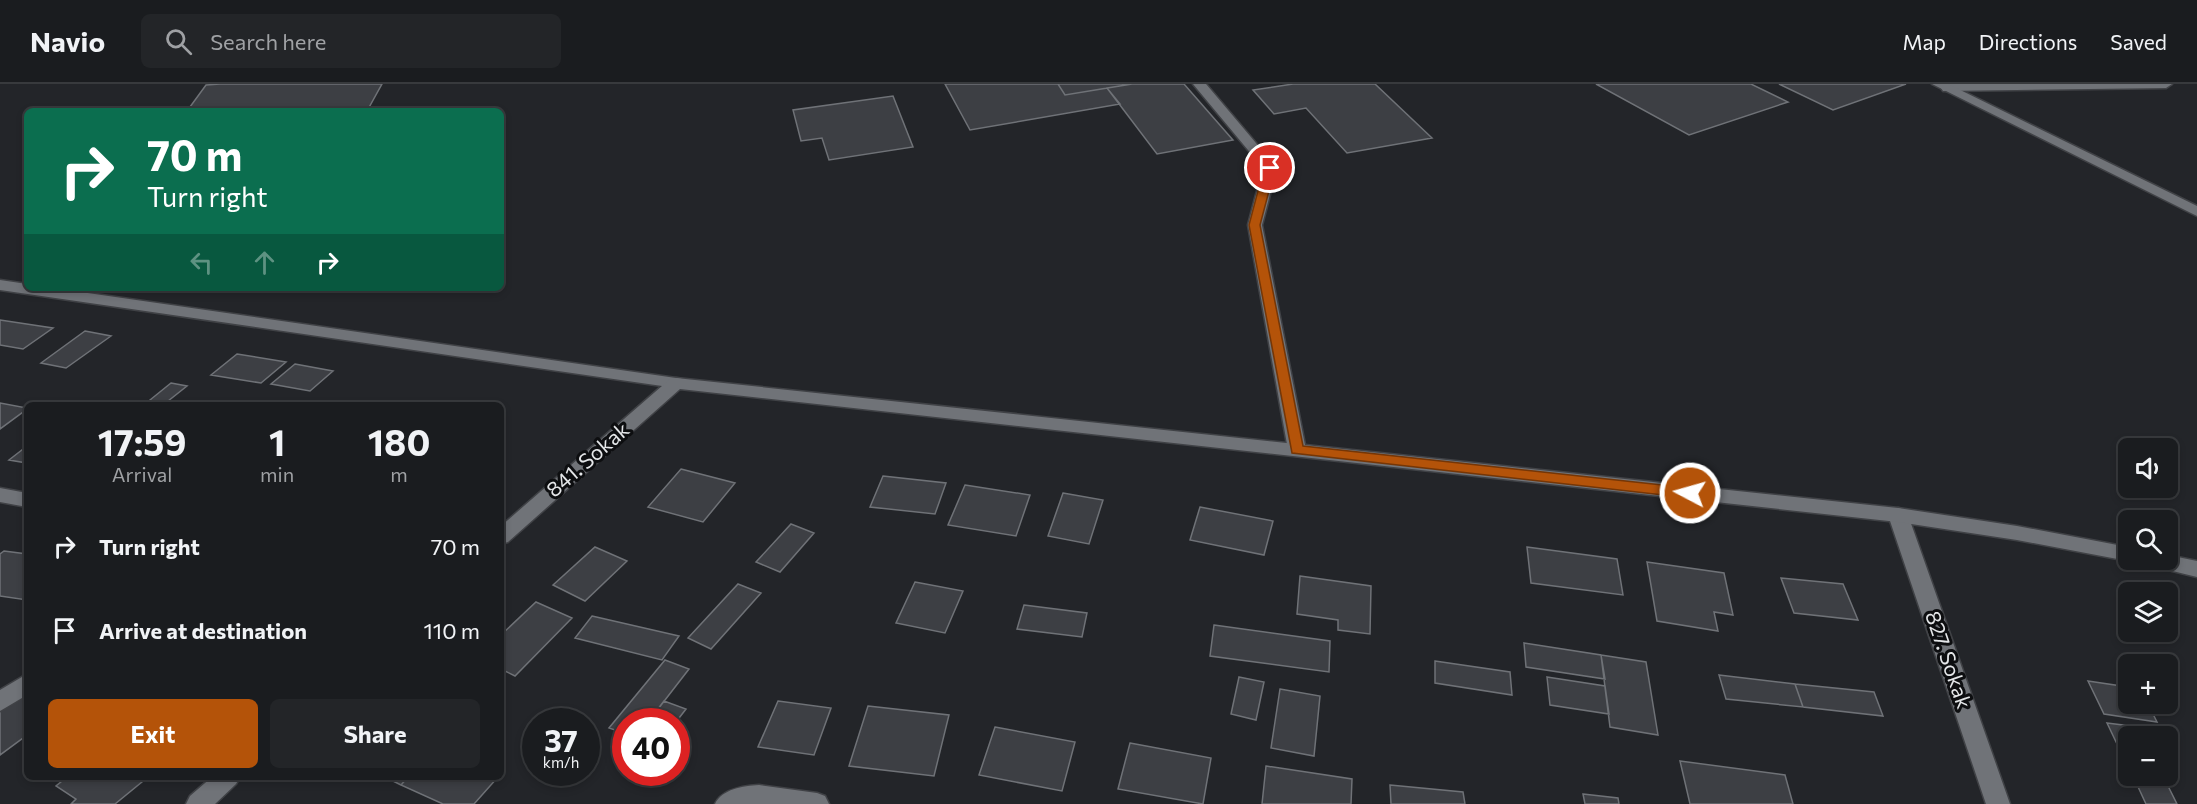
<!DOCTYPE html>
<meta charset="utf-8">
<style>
:root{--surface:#1a1c1f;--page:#232528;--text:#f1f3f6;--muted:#9fa1a4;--line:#383a3d;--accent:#b45309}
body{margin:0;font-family:Commissioner,sans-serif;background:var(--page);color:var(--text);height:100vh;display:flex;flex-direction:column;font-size:22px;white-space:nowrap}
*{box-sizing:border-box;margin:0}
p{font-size:20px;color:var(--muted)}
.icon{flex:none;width:33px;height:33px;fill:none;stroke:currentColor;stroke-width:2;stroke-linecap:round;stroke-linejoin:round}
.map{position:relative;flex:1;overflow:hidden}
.drawer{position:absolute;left:24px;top:318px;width:480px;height:378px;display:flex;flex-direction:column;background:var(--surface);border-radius:9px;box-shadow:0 3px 9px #0003,0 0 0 2px var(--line)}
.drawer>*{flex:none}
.hud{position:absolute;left:24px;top:24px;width:480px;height:183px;border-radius:9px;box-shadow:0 3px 9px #0003,0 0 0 2px var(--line);background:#0b6e4f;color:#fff;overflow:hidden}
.controls{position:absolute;left:2118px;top:354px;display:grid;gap:12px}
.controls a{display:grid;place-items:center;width:60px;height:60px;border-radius:9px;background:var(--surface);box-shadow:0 3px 9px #0003,0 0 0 2px var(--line);font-size:30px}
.speed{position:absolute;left:522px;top:624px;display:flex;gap:12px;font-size:30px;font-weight:700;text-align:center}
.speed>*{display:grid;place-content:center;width:78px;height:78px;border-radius:50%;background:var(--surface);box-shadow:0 3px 9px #0003,0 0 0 2px var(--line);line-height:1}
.speed small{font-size:15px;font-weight:400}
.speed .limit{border:9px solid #d22;background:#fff;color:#111}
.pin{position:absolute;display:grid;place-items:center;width:51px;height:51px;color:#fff;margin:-26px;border:3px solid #fff;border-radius:50%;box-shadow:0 2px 6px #0007}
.me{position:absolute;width:66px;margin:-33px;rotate:276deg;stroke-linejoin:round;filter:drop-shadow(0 0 4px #0008)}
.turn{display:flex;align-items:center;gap:21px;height:126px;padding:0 24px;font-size:27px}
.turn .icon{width:78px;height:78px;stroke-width:2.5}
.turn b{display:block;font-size:42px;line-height:51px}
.lanes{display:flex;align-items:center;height:57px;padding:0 24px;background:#0003;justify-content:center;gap:30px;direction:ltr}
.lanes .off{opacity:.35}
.eta{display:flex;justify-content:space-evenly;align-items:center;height:102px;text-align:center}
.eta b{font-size:36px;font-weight:700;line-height:42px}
.action{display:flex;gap:12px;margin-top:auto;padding:12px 24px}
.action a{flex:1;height:69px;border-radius:9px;background:var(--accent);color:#fff;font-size:24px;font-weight:700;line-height:69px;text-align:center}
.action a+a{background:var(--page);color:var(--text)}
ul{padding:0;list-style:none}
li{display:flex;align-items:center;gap:18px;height:84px;padding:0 24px}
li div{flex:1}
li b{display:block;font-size:22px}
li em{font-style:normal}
header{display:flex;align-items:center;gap:36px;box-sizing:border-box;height:84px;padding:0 30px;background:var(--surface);border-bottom:2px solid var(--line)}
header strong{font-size:28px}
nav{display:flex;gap:33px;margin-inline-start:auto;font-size:21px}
.search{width:420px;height:54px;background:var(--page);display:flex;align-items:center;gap:15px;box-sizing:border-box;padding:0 21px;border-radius:9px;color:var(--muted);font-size:22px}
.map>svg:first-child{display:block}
.building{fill:#3d3f44;stroke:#6f7277;stroke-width:1.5}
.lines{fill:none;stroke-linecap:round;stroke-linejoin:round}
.street-casing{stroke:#404246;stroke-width:3}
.secondary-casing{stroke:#404246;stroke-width:3}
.street{fill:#707378;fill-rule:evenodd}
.secondary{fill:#707378;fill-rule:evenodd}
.route{fill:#b45309;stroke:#753606;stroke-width:1.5}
.labels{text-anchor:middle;stroke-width:6;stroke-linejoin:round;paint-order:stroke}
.street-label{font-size:21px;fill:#e5e7e9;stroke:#0d0e10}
</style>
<header>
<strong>Navio</strong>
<div class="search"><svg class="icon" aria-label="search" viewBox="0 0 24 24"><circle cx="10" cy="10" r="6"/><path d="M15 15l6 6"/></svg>Search here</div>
<nav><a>Map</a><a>Directions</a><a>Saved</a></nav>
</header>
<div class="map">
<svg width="2197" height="720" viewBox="0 0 2197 720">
<rect width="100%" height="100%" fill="#232529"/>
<!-- building -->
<path class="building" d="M 220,0 L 382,0 L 367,27 L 187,27 L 206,1 Z
M 945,0 L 1058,0 L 1065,11 L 1107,4 L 1120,20 L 970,46 Z
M 1058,0 L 1132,0 L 1065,11 Z
M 1132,0 L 1184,0 L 1233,56 L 1157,70 L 1107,4 Z
M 1293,0 L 1375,0 L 1432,54 L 1347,69 L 1306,24 L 1274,30 L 1253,6 Z
M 1596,0 L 1751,0 L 1788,18 L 1689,51 Z
M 1779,0 L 1906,0 L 1833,26 Z
M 893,12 L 913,63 L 829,76 L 822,54 L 801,57 L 793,26 Z
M 0,236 L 53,244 L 23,265 L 0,261 Z
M 85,247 L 111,252 L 66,284 L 41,279 Z
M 237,270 L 286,278 L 261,299 L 211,291 Z
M 295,280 L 333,287 L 310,307 L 271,300 Z
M 171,299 L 187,302 L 163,321 L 145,320 Z
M 0,319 L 27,324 L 27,325 L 0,345 Z
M 27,362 L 27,379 L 9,376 Z
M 681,385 L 735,399 L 703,438 L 648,423 Z
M 883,392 L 946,399 L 935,430 L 870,423 Z
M 965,401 L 1030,411 L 1016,452 L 948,441 Z
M 1063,409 L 1103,416 L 1089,460 L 1048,452 Z
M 1200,423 L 1273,437 L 1264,471 L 1190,456 Z
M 791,440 L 814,449 L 780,488 L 756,478 Z
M 595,463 L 627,477 L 585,517 L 553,501 Z
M 1527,463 L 1617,475 L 1623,511 L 1531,499 Z
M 4,467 L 27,470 L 27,516 L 0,512 L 0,470 Z
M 1647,478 L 1724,489 L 1733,531 L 1714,528 L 1718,547 L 1657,537 Z
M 1300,492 L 1371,502 L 1370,550 L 1338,546 L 1338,536 L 1297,530 Z
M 1781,494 L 1843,500 L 1858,536 L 1794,529 Z
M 915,498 L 963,507 L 945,549 L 896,539 Z
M 738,500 L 761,509 L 711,565 L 688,554 Z
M 536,518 L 572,534 L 515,592 L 501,585 L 501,551 Z
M 1024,521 L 1087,529 L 1082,553 L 1017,545 Z
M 592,532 L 679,552 L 662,576 L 575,554 Z
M 1214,541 L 1330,557 L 1329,588 L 1210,572 Z
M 1524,559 L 1601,571 L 1605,595 L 1526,583 Z
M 1601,571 L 1646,578 L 1658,651 L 1610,643 Z
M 665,576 L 689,585 L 648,638 L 626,638 L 626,650 L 609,644 Z
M 1435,577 L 1510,588 L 1512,611 L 1435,599 Z
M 1719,591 L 1795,600 L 1803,623 L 1726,615 Z
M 1239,593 L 1264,598 L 1256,636 L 1231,630 Z
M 1547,593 L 1605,602 L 1609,630 L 1550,621 Z
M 2088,597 L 2128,603 L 2128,620 L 2148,620 L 2157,638 L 2104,630 Z
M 1795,600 L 1874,608 L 1883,632 L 1803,623 Z
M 27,605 L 27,651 L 0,671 L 0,624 Z
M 1280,605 L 1320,612 L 1314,672 L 1271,664 Z
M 664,617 L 686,625 L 676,638 L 648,638 Z
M 778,617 L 831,624 L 814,671 L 758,663 Z
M 868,622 L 949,631 L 934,692 L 849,682 Z
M 2107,639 L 2139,643 L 2143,652 L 2128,652 L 2128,683 Z
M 995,643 L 1075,658 L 1062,707 L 979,691 Z
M 1130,659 L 1211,674 L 1203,720 L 1118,705 Z
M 1680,677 L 1785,691 L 1793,720 L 1690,720 Z
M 1266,682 L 1352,695 L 1351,720 L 1262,720 Z
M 2133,692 L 2163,692 L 2177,720 L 2146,720 Z
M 67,693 L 148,693 L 115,720 L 71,720 L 76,715 L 56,702 Z
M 385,693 L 408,693 L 401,701 Z
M 408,693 L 498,693 L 474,720 L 443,720 L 401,701 Z
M 1390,701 L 1463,708 L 1465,720 L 1391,720 Z
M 1583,710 L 1618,714 L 1619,720 L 1585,720 Z"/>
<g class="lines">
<!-- street casing -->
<g class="street-casing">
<path id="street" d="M 1193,0 L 1206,0 L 1277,84 L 1262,141 L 1306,366 L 1303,370 L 1297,372 L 1291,370 L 1288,366 L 1248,141 L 1263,84 Z
M 1947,0 L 2172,0 L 2166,4 L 1943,7 L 1941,4 L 1943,1 Z
M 0,196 L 27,200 L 27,204 L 53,204 L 676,294 L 682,295 L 685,299 L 682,303 L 676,304 L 0,206 Z
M 0,404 L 27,409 L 27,423 L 0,418 Z
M 1898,424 L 1905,426 L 1908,431 L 2010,720 L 1986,720 L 1888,431 L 1891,426 Z
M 27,590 L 27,611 L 0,627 L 0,606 Z
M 759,701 L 817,709 L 825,712 L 829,720 L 715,720 C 722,705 743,702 759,701 Z"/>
</g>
<!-- secondary casing -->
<g class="secondary-casing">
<path id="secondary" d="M 1932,0 L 1948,0 L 2197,122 L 2197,132 Z
M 676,294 L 1898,424 L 2017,442 L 2128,463 L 2128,476 L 2134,476 L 2128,477 L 2017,456 L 1898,438 L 680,305 L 508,458 L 501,460 L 501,442 L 670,295 Z
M 2168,471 L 2197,477 L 2197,493 L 2148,481 L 2145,476 L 2168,476 Z
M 212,693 L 240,693 L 236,700 L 215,720 L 186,720 L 190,712 Z"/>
</g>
<!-- street -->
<use href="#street" class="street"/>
<!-- secondary -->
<use href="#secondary" class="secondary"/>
</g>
<!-- route -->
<path class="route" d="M 1270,81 L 1275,84 L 1260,141 L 1303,362 L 1690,404 L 1695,405 L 1697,409 L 1695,412 L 1690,414 L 1292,369 L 1249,141 L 1264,84 Z"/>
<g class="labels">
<!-- street labels -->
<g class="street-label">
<text transform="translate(588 376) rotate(-41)" y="7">841. Sokak</text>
<text transform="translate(1948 576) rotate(71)" y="7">827. Sokak</text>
</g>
</g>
</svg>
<div class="controls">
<a><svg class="icon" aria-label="sound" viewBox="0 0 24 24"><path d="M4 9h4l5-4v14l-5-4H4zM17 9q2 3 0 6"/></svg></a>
<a><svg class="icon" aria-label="search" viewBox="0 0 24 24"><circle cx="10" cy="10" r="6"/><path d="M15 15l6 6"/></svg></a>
<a><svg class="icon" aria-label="layers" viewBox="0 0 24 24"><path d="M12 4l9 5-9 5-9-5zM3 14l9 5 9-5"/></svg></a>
<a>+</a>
<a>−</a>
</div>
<div class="speed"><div>37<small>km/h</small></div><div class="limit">40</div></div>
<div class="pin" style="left:1270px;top:84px;background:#d93025"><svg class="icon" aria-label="arrive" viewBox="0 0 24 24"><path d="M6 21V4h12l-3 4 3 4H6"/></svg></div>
<svg class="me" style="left:1690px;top:409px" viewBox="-20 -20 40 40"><circle r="17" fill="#b45309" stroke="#fff" stroke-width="3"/><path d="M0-11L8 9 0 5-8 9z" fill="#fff"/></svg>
<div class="hud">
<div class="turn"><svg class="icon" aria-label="right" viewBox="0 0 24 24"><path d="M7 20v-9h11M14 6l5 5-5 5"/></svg><div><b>70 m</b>Turn right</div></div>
<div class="lanes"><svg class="icon off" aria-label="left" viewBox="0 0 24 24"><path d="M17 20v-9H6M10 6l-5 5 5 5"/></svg><svg class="icon off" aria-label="ahead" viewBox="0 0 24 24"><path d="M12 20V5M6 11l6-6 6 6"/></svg><svg class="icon" aria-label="right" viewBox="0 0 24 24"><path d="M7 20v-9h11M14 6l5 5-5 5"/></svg></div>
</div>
<section class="drawer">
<div class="eta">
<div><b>17:59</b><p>Arrival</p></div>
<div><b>1</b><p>min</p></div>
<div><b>180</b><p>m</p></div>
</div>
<ul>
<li><svg class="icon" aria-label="right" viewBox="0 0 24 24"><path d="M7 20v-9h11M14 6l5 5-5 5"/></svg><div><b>Turn right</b></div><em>70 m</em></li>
<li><svg class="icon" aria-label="arrive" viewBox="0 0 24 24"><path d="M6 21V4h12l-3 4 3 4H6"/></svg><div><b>Arrive at destination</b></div><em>110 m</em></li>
</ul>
<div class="action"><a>Exit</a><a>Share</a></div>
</section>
</div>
